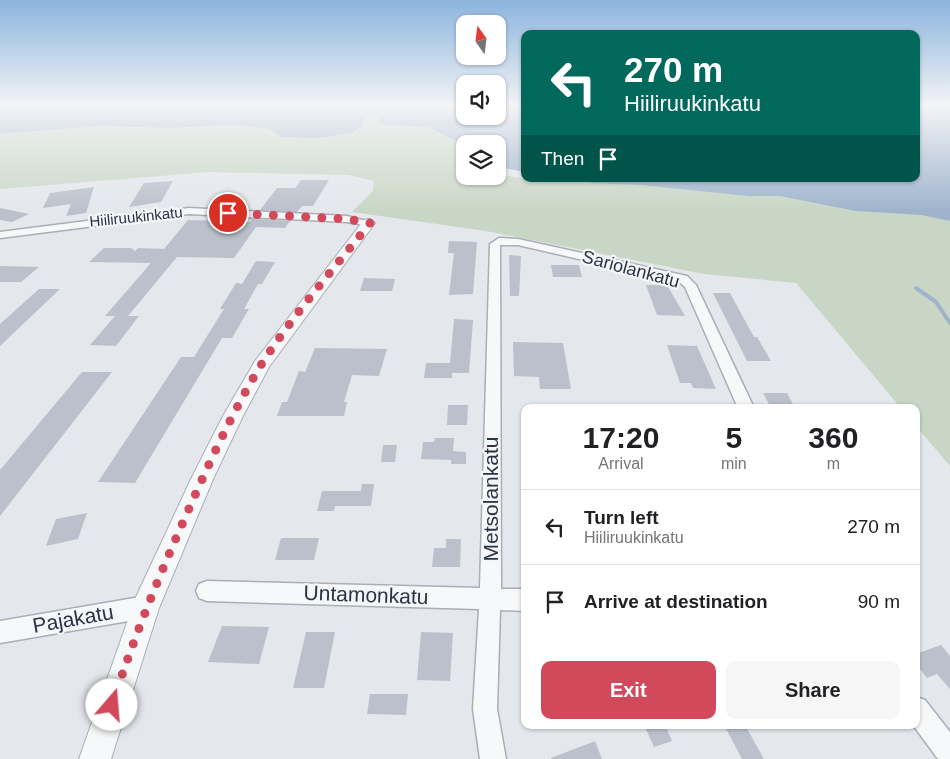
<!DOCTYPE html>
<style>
:root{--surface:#fff;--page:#f6f6f6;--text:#202124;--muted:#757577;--line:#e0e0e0;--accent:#d1495b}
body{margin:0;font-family:Helvetica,sans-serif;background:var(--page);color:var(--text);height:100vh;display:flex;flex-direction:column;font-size:19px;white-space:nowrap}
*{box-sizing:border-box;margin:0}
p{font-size:16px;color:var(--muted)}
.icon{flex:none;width:28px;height:28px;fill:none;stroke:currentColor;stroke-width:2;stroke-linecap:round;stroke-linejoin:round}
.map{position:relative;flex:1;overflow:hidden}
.drawer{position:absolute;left:521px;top:404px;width:399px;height:325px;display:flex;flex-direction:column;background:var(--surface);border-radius:10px;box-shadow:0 1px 4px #0004}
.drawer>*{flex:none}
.guide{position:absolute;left:521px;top:30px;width:399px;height:152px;border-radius:10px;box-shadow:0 1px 4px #0004;background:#00695c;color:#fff;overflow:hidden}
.needle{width:32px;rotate:346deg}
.buttons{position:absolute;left:456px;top:15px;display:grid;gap:10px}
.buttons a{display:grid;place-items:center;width:50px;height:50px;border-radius:10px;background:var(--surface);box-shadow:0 1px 4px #0004;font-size:25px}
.pin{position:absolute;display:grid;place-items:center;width:42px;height:42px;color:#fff;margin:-21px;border:2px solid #fff;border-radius:50%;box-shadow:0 1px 5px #0007}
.me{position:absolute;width:55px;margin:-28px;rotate:18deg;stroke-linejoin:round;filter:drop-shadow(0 0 4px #0008)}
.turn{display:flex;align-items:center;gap:18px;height:105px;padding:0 20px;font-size:22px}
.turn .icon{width:65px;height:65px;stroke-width:2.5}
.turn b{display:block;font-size:35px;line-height:42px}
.then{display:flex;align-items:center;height:48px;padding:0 20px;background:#0003;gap:10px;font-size:19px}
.eta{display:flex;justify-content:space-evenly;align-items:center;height:85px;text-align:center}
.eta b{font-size:30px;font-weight:600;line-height:35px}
.primary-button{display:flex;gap:10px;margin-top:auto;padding:10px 20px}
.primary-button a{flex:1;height:58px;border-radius:10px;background:var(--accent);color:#fff;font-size:20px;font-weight:600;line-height:58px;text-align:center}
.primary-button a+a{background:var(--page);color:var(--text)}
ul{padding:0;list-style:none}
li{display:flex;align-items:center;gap:15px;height:75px;padding:0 20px;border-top:1px solid var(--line)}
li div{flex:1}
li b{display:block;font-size:19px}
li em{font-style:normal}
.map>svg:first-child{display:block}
.green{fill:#c9d6c5}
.water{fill:#9fb4cc}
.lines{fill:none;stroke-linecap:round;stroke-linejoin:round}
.stream{stroke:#9fb4cc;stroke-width:4}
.building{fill:#bbc0ca}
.minor-casing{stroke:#a9aeb7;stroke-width:3}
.tertiary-casing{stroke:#a9aeb7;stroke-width:2}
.minor{fill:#f7f8fa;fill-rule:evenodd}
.tertiary{fill:#f7f8fa;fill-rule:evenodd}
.route{stroke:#d1495b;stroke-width:9;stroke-dasharray:0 16.2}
.labels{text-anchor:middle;stroke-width:4.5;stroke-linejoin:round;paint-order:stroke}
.far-street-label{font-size:15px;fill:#2b3445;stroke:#f4f6f9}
.street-label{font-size:18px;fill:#2b3445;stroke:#f4f6f9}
.near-street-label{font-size:21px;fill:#2b3445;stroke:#f4f6f9}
</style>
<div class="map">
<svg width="950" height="759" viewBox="0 0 950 759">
<rect width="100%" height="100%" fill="#e4e7ec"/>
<!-- green -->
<path class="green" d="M 371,115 L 377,116 L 380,123 L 428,127 L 464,146 L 460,159 L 465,162 L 465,176 L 498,176 L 498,174 L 525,179 L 574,179 L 592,183 L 640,185 L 758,196 L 780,196 L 882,213 C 902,211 931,212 950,221 L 950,466 L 916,426 L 916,408 L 900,407 L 796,283 L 704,274 L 486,231 L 352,212 L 373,191 L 374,181 L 349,175 L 209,172 L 0,189 L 0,134 L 100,126 L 169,128 L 236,125 L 270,129 L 283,137 L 318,138 L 352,133 L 362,126 L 366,117 Z"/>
<!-- water -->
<path class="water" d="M 0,105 L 465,105 L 465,116 L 498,116 L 498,105 L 525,105 L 525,172 L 498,167 L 498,144 L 465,144 L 465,146 L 428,127 L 384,125 L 380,124 L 377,116 L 366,117 L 362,126 L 352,133 L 318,138 L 282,137 L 270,129 L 236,125 L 169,128 L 100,126 L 0,134 Z
M 916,105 L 950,105 L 950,221 L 921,215 L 856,211 L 780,196 L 749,196 L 640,185 L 592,183 L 574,179 L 916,179 Z"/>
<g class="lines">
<!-- stream -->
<path class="stream" d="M 916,288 L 936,302 L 950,323"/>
</g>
<!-- building -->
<path class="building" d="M 301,180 L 329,180 L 313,206 L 302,206 L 297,212 L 260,210 L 277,188 L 295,188 Z
M 173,181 L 161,202 L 129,207 L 144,183 Z
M 94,187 L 86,213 L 66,216 L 71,204 L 43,208 L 50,193 Z
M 0,208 L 29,214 L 12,222 L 0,220 Z
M 252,219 L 290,221 L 285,228 L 256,227 L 234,258 L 177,257 L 128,316 L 139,316 L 116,346 L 90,345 L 115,316 L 105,316 L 151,263 L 89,262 L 104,248 L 131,248 L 135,251 L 138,248 L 164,249 L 188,220 L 250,222 Z
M 449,241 L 477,242 L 473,294 L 449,295 L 454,253 L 448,253 Z
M 509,255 L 521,256 L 519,296 L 510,296 Z
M 256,261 L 275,262 L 262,284 L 258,284 L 244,309 L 249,309 L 232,338 L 222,338 L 135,483 L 98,482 L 181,357 L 194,357 L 224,309 L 220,309 L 236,283 L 242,284 Z
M 551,265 L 579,265 L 582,277 L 553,277 Z
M 0,266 L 39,267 L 21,282 L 0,282 Z
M 364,278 L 395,279 L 392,291 L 360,291 Z
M 646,285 L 667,285 L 685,316 L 657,315 Z
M 39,289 L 60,289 L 0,346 L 0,324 Z
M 713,293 L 730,293 L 754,337 L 757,337 L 771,361 L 747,361 Z
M 454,319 L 473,320 L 469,373 L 452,373 L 452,378 L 424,378 L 426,363 L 450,363 Z
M 513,342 L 563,343 L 571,389 L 540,389 L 539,377 L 514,376 Z
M 667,345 L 697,346 L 716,389 L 693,388 L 691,383 L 680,383 Z
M 315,348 L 387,349 L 379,376 L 352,375 L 344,402 L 347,402 L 344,416 L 277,416 L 282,402 L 287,402 L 299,371 L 305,372 Z
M 82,372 L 112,372 L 0,516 L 0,470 Z
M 763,393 L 787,393 L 795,408 L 771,408 Z
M 448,405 L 468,405 L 467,425 L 447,425 Z
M 435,438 L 454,438 L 453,451 L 466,452 L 466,464 L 451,464 L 451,460 L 421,459 L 423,442 L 434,442 Z
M 383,445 L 397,445 L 395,462 L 381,462 Z
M 362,484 L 374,484 L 371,506 L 335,506 L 334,511 L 317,511 L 322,491 L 361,491 Z
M 87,513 L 78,539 L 46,546 L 56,519 Z
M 281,538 L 319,538 L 314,560 L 275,560 Z
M 446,539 L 461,539 L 460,567 L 432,567 L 434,548 L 446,548 Z
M 222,626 L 269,627 L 259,664 L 208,662 Z
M 306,632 L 335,632 L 324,688 L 293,688 Z
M 421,632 L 453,633 L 450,681 L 417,680 Z
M 941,645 L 950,656 L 950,689 L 937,674 L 927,678 L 916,664 L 916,654 Z
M 370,694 L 408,694 L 406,715 L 367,714 Z
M 644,725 L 665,725 L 672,741 L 654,747 Z
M 724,725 L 745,725 L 764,759 L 742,759 Z
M 595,741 L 602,759 L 551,759 L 551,758 Z"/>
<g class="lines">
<!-- minor casing -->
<g class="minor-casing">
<path id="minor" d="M 189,208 L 347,216 L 374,223 L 369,226 L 347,222 L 189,214 L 0,238 L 0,232 Z
M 499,238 L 518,239 L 687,276 L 696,285 L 754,408 L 738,408 L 685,287 L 679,282 L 518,245 L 500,245 L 501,589 L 525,589 L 525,611 L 500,610 L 497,709 L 506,759 L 480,759 L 473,709 L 479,609 L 207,601 L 199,598 L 196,591 L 199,584 L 207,581 L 480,588 L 490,244 Z
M 146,596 L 154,599 L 157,607 L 154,615 L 146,618 L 0,643 L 0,621 Z
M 916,697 L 925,700 L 950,732 L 950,759 L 938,759 L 913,725 L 916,725 Z"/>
</g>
<!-- tertiary casing -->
<g class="tertiary-casing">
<path id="tertiary" d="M 369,219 L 375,223 L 269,367 L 243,416 L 214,477 L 159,608 L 111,759 L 79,759 L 136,597 L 192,477 L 223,416 L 255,361 L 364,220 Z"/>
</g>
<!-- minor -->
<use href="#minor" class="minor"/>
<!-- tertiary -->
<use href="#tertiary" class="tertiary"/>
</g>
<!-- sky -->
<linearGradient id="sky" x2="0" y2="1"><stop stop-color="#8bb4dd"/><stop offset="0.5" stop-color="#f3f4f6"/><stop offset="1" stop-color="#f3f4f6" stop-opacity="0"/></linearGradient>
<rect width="950" height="211" fill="url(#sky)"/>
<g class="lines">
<!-- route -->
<path class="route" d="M 112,705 C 134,637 159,576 188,511 C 210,461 233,411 261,365 C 293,315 333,270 370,223 L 347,219 L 228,213"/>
</g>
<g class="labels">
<!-- far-street labels -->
<g class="far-street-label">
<text transform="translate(136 217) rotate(-6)" y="5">Hiiliruukinkatu</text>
</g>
<!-- street labels -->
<g class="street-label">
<text transform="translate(631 269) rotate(15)" y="6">Sariolankatu</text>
</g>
<!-- near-street labels -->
<g class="near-street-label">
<text transform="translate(491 499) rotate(-90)" y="7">Metsolankatu</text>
<text transform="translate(366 595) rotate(2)" y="7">Untamonkatu</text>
<text transform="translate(73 619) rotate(-10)" y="7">Pajakatu</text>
</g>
</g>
</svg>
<div class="buttons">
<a><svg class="needle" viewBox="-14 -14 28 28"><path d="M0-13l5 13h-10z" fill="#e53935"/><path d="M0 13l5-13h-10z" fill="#757577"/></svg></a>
<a><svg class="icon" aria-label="sound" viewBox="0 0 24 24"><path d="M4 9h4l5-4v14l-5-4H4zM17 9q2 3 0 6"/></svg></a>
<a><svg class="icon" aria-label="layers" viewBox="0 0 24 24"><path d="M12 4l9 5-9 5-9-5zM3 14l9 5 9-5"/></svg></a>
</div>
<div class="pin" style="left:228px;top:213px;background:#d93025"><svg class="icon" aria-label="arrive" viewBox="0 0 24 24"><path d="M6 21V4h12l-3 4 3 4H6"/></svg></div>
<svg class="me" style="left:112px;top:705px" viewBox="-20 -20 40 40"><circle r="19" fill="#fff"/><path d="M0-13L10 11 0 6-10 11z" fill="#d1495b"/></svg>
<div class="guide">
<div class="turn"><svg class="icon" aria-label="left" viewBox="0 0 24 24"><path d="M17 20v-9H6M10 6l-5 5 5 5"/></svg><div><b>270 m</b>Hiiliruukinkatu</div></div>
<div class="then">Then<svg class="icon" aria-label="arrive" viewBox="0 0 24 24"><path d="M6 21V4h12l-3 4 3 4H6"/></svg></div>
</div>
<section class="drawer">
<div class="eta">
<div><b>17:20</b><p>Arrival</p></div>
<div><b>5</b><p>min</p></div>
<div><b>360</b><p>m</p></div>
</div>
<ul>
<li><svg class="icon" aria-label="left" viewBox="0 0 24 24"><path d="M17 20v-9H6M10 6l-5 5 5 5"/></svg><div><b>Turn left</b><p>Hiiliruukinkatu</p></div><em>270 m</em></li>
<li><svg class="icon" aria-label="arrive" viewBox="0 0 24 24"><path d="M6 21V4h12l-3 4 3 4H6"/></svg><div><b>Arrive at destination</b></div><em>90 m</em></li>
</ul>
<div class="primary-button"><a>Exit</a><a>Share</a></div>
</section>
</div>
